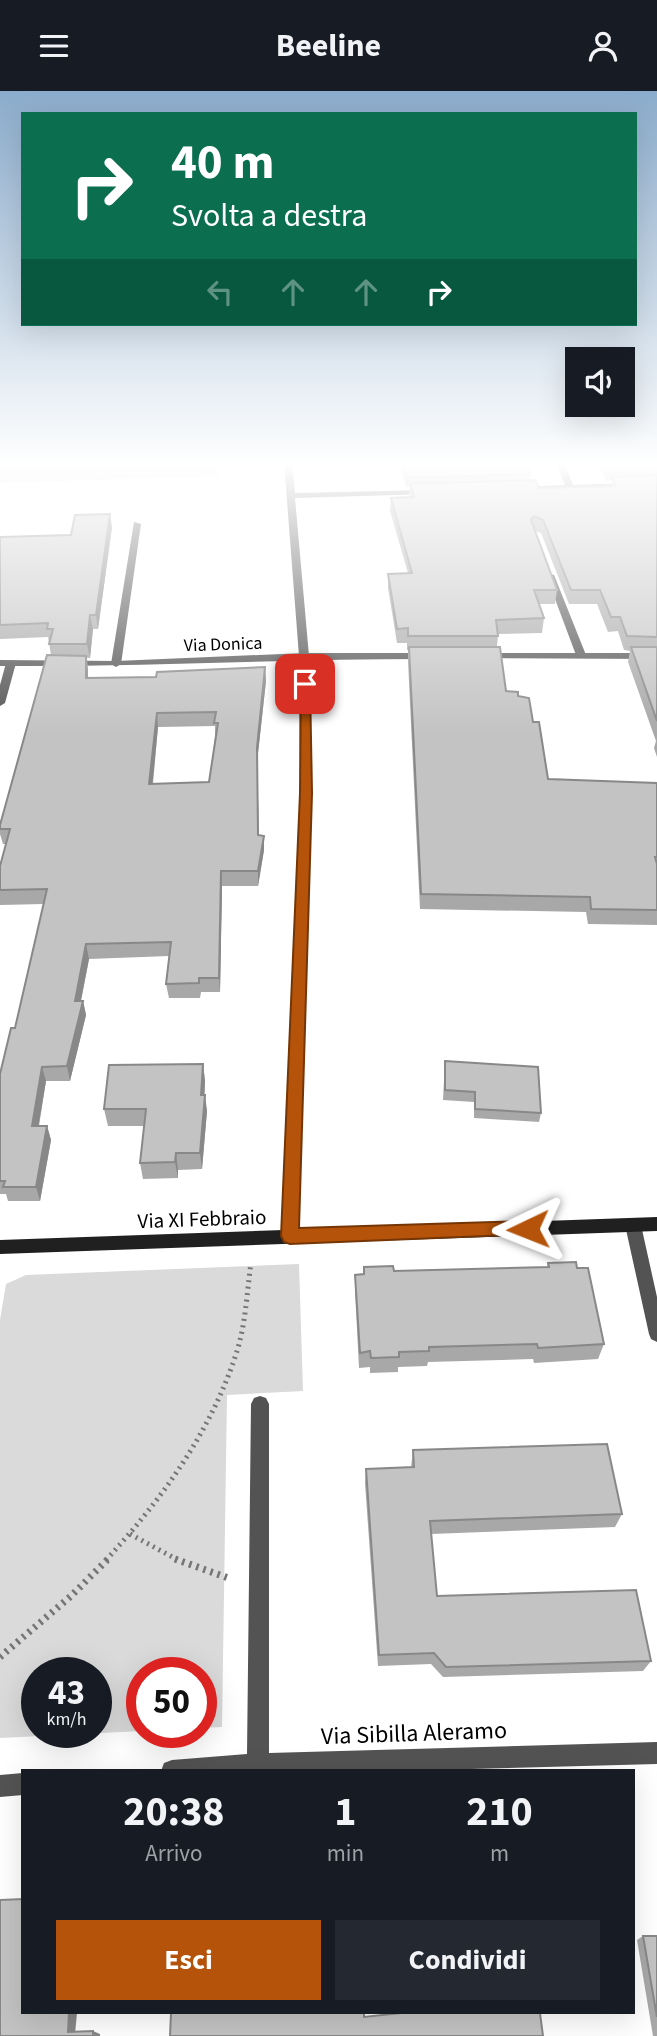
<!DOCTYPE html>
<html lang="it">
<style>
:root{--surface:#171b24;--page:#242831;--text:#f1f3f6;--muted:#9ea1a6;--accent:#b45309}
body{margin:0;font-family:"Source Sans 3",sans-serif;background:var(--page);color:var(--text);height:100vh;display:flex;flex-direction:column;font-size:26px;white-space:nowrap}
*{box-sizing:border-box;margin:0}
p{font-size:23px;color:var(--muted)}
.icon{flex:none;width:38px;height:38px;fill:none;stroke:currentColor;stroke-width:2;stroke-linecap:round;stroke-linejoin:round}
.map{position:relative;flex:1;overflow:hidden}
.details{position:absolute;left:21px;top:1678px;width:614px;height:245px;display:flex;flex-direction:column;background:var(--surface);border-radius:0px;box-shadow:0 7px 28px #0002}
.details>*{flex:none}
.hud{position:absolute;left:21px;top:21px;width:616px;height:214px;border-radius:0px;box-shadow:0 7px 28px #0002;background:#0b6e4f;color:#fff;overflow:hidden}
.controls{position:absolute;left:565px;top:256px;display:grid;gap:14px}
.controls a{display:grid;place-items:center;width:70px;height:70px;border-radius:0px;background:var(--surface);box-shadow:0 7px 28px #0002;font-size:35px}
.speed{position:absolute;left:21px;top:1566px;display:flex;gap:14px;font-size:35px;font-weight:700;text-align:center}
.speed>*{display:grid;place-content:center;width:91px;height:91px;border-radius:50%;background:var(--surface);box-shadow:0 7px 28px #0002;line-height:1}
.speed small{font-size:18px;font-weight:400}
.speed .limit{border:10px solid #d22;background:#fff;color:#111}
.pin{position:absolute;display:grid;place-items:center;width:60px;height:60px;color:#fff;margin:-30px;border-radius:14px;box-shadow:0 4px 10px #0006}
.me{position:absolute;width:77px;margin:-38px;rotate:268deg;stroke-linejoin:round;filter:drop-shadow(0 0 5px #0008)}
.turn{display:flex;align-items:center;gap:24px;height:147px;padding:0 35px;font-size:32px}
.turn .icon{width:91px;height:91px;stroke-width:2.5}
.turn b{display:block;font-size:49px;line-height:60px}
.lanes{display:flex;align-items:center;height:66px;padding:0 35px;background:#0003;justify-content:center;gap:35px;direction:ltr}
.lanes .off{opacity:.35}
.eta{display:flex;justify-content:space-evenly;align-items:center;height:119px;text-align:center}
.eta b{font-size:42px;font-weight:700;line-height:49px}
.action{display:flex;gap:14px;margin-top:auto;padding:14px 35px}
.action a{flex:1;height:80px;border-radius:0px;background:var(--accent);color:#fff;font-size:28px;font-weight:700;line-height:80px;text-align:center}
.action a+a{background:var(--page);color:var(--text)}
header{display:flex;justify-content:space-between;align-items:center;height:91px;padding:0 35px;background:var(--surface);font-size:32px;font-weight:700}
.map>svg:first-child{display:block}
.green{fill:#dadada;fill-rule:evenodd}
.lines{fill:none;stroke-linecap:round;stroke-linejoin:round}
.path-far1{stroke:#757575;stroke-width:5;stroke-dasharray:2 4.5;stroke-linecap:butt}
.path{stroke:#757575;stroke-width:7;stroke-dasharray:2.5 5;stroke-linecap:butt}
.minor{fill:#535353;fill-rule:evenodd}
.tertiary{fill:#535353;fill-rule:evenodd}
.secondary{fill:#202020;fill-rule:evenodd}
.wall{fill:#a8a8a8;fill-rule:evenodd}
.shaded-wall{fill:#888}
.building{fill:#c3c3c3;stroke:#888;stroke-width:2;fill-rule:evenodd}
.route{fill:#b45309;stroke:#753606;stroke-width:2}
.labels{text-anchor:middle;stroke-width:7;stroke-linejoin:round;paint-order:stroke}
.far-street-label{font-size:18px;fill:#000;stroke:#fff}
.street-label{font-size:21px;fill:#000;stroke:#fff}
.near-street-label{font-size:24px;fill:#000;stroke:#fff}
</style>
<header><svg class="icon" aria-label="menu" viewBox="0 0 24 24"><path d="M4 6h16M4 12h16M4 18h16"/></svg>Beeline<svg class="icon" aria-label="person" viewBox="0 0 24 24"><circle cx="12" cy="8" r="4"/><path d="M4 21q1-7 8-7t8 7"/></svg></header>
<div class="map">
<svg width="657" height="1945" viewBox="0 0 657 1945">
<rect width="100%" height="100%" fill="#fff"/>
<!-- green -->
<path class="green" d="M 0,372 L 219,371 L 219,385 L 0,392 Z
M 299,1173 L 303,1300 L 227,1304 L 222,1636 L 201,1637 L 201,1582 L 142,1582 L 142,1640 L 0,1647 L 0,1229 L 6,1193 L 26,1184 ZM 96,1582 L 96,1642 L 37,1642 L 37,1582 Z"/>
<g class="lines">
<!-- path-far1 -->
<path class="path-far1" d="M 130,1443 L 178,1469
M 106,1469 C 163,1407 213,1338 238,1257 C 246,1229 247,1200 251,1172"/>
<!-- path -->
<path class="path" d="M 175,1468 L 231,1488
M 0,1566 L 71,1505 L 108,1468"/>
<!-- minor -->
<path class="minor" d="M 284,371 L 292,371 L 295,402 L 429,399 L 433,401 L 429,403 L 295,407 L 309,565 L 312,702 L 298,1145 L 296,1150 L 290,1152 L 284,1150 L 282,1145 L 300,702 L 299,565 Z
M 556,371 L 564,371 L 573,394 L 657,391 L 657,395 L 519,400 L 515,398 L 519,396 L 565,394 Z
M 134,431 L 141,433 L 121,573 L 116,576 L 111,573 Z
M 547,482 L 554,484 L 586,564 L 584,566 L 576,564 L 546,484 Z
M 11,569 L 16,572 L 5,612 L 0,615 L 0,594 L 6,572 Z
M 633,1127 L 639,1129 L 641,1134 L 657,1206 L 657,1251 L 651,1248 L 649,1243 L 625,1134 L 627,1129 Z
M 260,1305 L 266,1307 L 269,1313 L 269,1662 L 657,1651 L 657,1673 L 394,1680 L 161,1680 L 164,1672 L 172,1669 L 247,1663 L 251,1313 L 254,1307 Z
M 23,1682 L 23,1704 L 0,1706 L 0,1684 Z"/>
<!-- tertiary -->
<path class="tertiary" d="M 304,562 L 425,562 L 430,565 L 425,568 C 283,568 142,576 0,575 L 0,569 L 116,570 Z
M 484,562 L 657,562 L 657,568 L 481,567 L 479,565 Z"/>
<!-- secondary -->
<path class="secondary" d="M 657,1126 L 657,1140 L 0,1163 L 0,1149 Z"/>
</g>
<!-- wall -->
<path class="wall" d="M 399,371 L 525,371 L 530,383 L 529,389 L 539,397 L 611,395 L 612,389 L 606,390 L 598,371 L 657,371 L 657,666 L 654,657 L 656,650 L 628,571 L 630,560 L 624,559 L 618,540 L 608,541 L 597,513 L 569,513 L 541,442 L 535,440 L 557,499 L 555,513 L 539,513 L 544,527 L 542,542 L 498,543 L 497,556 L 506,600 L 518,605 L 533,631 L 548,688 L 657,692 L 657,834 L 588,833 L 586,821 L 420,818 L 408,571 L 408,559 L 407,559 L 407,552 L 397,552 L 388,497 L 388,483 L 408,482 L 390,420 L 391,407 L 409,406 L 410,396 L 406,396 Z
M 112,436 L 98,538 L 93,538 L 90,567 L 87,567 L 88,587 L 156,586 L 265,576 L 266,590 L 257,671 L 259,744 L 264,759 L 258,795 L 222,795 L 220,901 L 201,901 L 200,907 L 169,907 L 166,893 L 169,865 L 89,868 L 81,910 L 83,910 L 86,924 L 70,990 L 46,990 L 39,1035 L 47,1035 L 51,1049 L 40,1110 L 8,1110 L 6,1103 L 0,1103 L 0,983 L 15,937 L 44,813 L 0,814 L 0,775 L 6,753 L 3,753 L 0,743 L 0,734 L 51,564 L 48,546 L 0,548 L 0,446 L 71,444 ZM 215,635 L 215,646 L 209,691 L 153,693 L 158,636 Z
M 445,970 L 541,1022 L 539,1031 L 474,1027 L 474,1011 L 443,1009 Z
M 203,973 L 205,990 L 204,1004 L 207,1020 L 202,1078 L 178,1079 L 178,1087 L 143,1088 L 140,1072 L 144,1035 L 108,1035 L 104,1018 Z
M 548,1172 L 577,1177 L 604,1253 L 598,1268 L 534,1272 L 533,1268 L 428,1271 L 427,1275 L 398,1276 L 398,1281 L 370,1282 L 370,1276 L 359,1277 L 355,1200 L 355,1184 L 394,1180 L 547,1176 Z
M 413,1359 L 622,1423 L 615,1436 L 431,1443 L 437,1505 L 651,1570 L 643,1580 L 443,1586 L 431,1573 L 378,1575 L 365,1392 L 366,1378 L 411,1376 Z
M 643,1845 L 657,1845 L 657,1945 L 653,1945 L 637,1849 Z"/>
<!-- shaded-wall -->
<path class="shaded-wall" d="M 110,423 L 112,436 L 98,538 L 96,524 Z
M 90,524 L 93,538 L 90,567 L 87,553 Z
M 86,565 L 88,578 L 88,601 L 86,587 Z
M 265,576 L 266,590 L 257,671 L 259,759 L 257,657 Z
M 157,622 L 158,636 L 151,707 L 149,693 Z
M 264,745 L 264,759 L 258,795 L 258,780 Z
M 221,780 L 222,795 L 220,901 L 219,887 Z
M 86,853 L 89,868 L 78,924 L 75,910 Z
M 83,910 L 86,924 L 70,990 L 67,975 Z
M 203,973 L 205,990 L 204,1020 L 201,1004 Z
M 42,976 L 46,990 L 36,1049 L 32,1035 Z
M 205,1004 L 207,1020 L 202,1078 L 200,1062 Z
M 47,1035 L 51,1049 L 40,1110 L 36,1096 Z
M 176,1062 L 178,1079 L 178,1087 L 175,1071 Z
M 69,1922 L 77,1922 L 75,1943 L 68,1941 Z
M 93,1940 L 100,1943 L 100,1945 L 93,1945 Z"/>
<!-- building -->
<path class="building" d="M 402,371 L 525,371 L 530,383 L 407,387 Z
M 606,371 L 657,371 L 657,376 L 608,377 Z
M 657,384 L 657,546 L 627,545 L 620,526 L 611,526 L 600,499 L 571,499 L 543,429 L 534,425 L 531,429 L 557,499 L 534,499 L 544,527 L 496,529 L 498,545 L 408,545 L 408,537 L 397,538 L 388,483 L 412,482 L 391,407 L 414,406 L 410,393 L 535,389 L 539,397 L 616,395 L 612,386 Z
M 110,423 L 96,524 L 90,524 L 87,553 L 49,553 L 53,538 L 47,538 L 48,532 L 0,534 L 0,446 L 71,444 L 75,424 Z
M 409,556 L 500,556 L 506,600 L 518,601 L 518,605 L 529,607 L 533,631 L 539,631 L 548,688 L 657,692 L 657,766 L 655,766 L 657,773 L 657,819 L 591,818 L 590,806 L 421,803 Z
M 631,556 L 657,556 L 657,630 Z
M 47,564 L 86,565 L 86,587 L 156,586 L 157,581 L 265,576 L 257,657 L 258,744 L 264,745 L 258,780 L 221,780 L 219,887 L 199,887 L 199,892 L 166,893 L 171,851 L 86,853 L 75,910 L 83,910 L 67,975 L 42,976 L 32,1035 L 47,1035 L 36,1096 L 3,1096 L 5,1090 L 0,1090 L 0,983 L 11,937 L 15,937 L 47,798 L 0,799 L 0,775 L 10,738 L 0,738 L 0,734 ZM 216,621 L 214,632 L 218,632 L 209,691 L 149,693 L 157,622 Z
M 445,970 L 538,976 L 541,1022 L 475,1018 L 475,1001 L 445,999 Z
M 203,973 L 201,1004 L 205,1004 L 200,1062 L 176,1062 L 175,1071 L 140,1072 L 146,1018 L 104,1018 L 109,974 Z
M 576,1171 L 577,1177 L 588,1177 L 604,1253 L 538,1257 L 537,1253 L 429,1256 L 429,1260 L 399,1261 L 399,1266 L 371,1267 L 370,1260 L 360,1262 L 355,1184 L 364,1183 L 364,1176 L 393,1175 L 394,1180 L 549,1176 L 548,1172 Z
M 607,1353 L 622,1423 L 430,1430 L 437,1505 L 636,1499 L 651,1570 L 446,1576 L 434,1562 L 379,1564 L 366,1378 L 414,1376 L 413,1359 Z
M 23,1808 L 23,1922 L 69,1922 L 68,1941 L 93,1940 L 93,1945 L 0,1945 L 0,1809 Z
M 643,1845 L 657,1845 L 657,1926 Z
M 171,1922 L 364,1922 L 364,1926 L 401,1922 L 540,1922 L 543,1945 L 170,1945 Z"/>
<!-- sky -->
<linearGradient id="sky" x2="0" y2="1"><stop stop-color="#8baccc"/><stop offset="0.58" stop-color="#fff"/><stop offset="1" stop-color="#fff" stop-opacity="0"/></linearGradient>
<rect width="657" height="644" fill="url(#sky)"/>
<!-- route -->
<path class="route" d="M 301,591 L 310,593 L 312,702 L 299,1137 L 528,1130 L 534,1132 L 537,1138 L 534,1143 L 290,1153 L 284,1151 L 281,1145 L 300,702 Z"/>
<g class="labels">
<!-- far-street labels -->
<g class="far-street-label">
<text transform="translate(223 553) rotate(-2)" y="6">Via Donica</text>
</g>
<!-- street labels -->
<g class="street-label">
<text transform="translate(202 1128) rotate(-2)" y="7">Via XI Febbraio</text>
</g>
<!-- near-street labels -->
<g class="near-street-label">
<text transform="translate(414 1642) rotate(-2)" y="8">Via Sibilla Aleramo</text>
</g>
</g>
</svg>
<div class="controls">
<a><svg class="icon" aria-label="sound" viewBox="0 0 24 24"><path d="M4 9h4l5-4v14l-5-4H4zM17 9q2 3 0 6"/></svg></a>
</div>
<div class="speed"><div>43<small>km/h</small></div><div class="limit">50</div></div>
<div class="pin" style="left:305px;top:593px;background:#d93025"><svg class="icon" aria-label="arrive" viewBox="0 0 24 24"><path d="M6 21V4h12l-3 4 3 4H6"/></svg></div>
<svg class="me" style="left:528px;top:1138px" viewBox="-20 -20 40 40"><path d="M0-17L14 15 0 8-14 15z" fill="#b45309" stroke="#fff" stroke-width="4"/></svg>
<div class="hud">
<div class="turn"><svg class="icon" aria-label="right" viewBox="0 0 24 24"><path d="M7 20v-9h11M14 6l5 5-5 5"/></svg><div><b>40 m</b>Svolta a destra</div></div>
<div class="lanes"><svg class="icon off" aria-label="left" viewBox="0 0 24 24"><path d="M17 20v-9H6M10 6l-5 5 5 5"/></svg><svg class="icon off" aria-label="ahead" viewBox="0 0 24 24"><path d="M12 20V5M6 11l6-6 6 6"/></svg><svg class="icon off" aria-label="ahead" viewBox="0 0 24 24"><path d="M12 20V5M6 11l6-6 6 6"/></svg><svg class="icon" aria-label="right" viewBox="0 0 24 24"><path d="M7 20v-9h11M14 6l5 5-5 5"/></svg></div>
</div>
<section class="details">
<div class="eta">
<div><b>20:38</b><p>Arrivo</p></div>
<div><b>1</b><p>min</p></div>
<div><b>210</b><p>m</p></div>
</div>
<div class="action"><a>Esci</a><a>Condividi</a></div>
</section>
</div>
